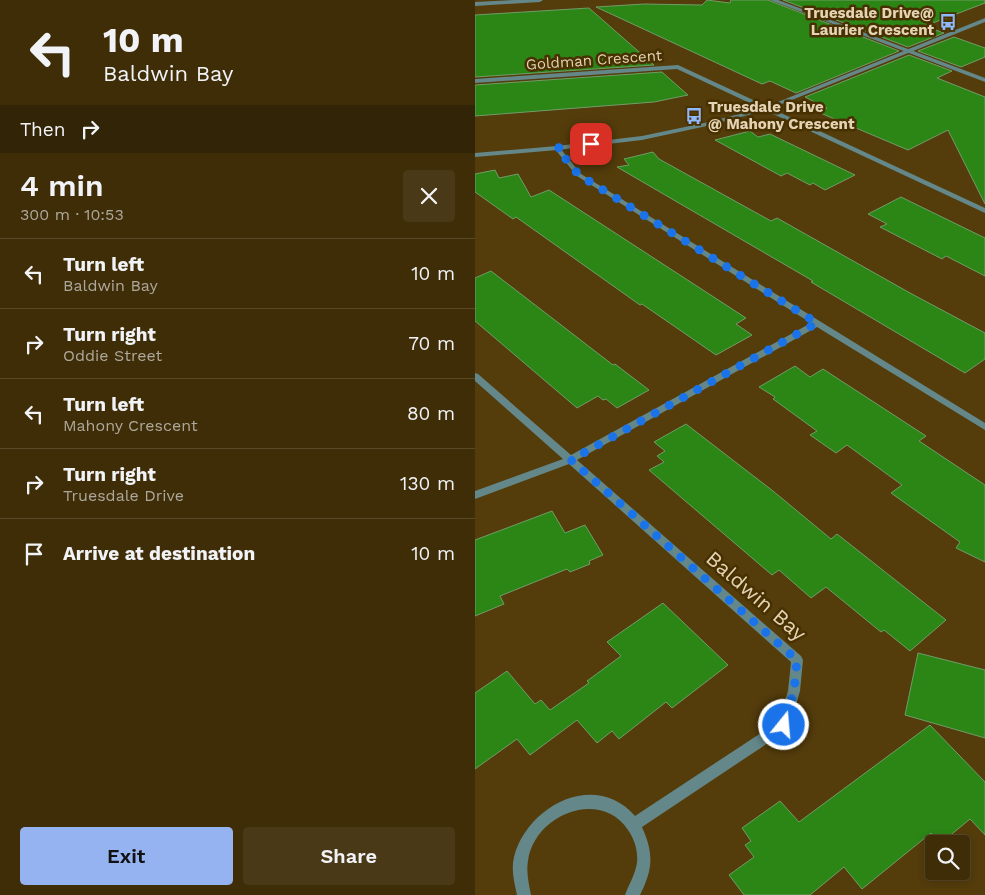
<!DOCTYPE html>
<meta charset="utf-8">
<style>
:root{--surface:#3f2d08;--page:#4a3916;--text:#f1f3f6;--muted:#ada89c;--line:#584929;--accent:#95b2f1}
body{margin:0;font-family:"Work Sans",sans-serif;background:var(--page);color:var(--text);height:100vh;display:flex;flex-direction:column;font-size:19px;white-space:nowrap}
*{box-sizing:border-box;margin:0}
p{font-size:16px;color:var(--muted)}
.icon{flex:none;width:28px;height:28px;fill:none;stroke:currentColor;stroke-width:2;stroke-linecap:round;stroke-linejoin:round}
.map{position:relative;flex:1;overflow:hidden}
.sheet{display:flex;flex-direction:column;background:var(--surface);width:475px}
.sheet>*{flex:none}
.top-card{background:#3f2d08;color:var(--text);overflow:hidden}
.tools{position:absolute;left:450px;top:835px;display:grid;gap:10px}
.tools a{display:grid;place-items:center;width:45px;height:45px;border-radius:5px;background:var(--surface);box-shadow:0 2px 8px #0003,0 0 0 1px var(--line);font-size:25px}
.pin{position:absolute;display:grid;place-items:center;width:42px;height:42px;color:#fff;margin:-21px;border-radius:10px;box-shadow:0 2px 8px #0006}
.me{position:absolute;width:55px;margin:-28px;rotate:17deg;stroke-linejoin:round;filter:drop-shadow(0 0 4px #0008)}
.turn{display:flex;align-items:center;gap:18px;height:105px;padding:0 20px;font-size:22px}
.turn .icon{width:65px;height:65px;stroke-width:2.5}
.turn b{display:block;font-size:35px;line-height:42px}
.then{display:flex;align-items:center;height:48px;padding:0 20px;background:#0003;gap:10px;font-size:19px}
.round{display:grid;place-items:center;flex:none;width:52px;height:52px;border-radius:5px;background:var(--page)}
.head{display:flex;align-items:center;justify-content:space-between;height:85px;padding:0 20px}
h1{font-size:30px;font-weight:600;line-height:38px}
.action{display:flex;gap:10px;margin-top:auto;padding:10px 20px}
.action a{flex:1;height:58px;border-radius:5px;background:var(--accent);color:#111;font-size:20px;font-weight:600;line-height:58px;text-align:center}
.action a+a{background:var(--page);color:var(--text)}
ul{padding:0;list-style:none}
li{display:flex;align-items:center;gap:15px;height:70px;padding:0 20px;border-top:1px solid var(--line)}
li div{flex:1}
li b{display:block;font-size:19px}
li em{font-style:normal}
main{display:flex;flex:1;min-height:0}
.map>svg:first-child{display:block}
.building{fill:#2b8616;stroke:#719c69}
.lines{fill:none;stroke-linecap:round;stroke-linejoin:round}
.minor{fill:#648789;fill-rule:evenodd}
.tertiary{fill:#648789;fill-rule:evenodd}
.route{stroke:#1a73e8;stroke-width:9;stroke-dasharray:0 16.2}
.labels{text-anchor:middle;stroke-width:5;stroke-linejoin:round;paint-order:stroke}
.far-poi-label{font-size:15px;font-weight:bold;fill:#e4d3b5;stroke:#483100;text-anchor:end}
.far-street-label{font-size:15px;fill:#e4d3b5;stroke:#483100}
.near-street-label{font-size:21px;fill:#e4d3b5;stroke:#483100}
</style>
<main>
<section class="sheet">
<div class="top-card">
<div class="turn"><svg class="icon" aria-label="left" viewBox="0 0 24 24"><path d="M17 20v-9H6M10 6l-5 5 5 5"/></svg><div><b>10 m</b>Baldwin Bay</div></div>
<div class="then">Then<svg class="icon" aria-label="right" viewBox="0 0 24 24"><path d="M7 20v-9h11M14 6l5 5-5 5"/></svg></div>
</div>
<div class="head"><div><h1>4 min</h1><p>300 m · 10:53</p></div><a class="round"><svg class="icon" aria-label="close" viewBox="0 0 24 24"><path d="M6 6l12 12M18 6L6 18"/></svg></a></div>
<ul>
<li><svg class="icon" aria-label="left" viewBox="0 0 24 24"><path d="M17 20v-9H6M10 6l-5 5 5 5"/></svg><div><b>Turn left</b><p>Baldwin Bay</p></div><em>10 m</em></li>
<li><svg class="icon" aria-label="right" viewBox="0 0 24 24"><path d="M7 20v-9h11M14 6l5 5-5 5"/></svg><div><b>Turn right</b><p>Oddie Street</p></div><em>70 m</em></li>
<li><svg class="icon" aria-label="left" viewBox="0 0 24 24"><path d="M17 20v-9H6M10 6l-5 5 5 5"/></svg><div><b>Turn left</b><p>Mahony Crescent</p></div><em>80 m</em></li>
<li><svg class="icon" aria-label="right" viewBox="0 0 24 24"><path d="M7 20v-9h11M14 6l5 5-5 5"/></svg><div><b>Turn right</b><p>Truesdale Drive</p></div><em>130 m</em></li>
<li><svg class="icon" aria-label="arrive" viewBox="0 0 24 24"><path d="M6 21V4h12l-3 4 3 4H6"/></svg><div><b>Arrive at destination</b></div><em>10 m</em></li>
</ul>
<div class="action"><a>Exit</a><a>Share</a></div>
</section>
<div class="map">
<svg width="510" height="895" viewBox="0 0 510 895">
<rect width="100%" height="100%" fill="#543c0b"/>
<!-- building -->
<path class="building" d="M 232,0 L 255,3 L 256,0 L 293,0 L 424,51 L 321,93 L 295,81 L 287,84 L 121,7 L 169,4 L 227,5 Z
M 308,0 L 510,0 L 510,3 L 450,26 L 469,33 L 433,47 Z
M 114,8 L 179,65 L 0,77 L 0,15 Z
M 479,37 L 510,48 L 510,57 L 486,67 L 443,51 Z
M 434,55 L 477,71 L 462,78 L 510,97 L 510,204 L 473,130 L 433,150 L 343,112 L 352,108 L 330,97 Z
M 187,72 L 213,95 L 179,102 L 0,116 L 0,85 Z
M 275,131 L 283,137 L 295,134 L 380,175 L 350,190 L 338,183 L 335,185 L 312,173 L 306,176 L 240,140 Z
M 178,152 L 184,159 L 296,221 L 302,218 L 435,293 L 510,333 L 510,359 L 490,373 L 336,282 L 338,281 L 142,167 L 154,165 L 149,159 Z
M 20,170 L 24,178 L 43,174 L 56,197 L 74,190 L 271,318 L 261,324 L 277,335 L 241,355 L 167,304 L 165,305 L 41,217 L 38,219 L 0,192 L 0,174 Z
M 426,197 L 510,238 L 510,276 L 471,256 L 467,259 L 405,227 L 412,224 L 393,214 Z
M 16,271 L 138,365 L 140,364 L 174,390 L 142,408 L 131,399 L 128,400 L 123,396 L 102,408 L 0,321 L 0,278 Z
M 320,366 L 335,377 L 348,369 L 451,436 L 444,441 L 510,485 L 510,562 L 481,548 L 485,542 L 416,493 L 427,485 L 372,445 L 361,453 L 335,435 L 342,431 L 298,399 L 300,397 L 284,387 Z
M 211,424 L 298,491 L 356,539 L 362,534 L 471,620 L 435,651 L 409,630 L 406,632 L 351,587 L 336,598 L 304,570 L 297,575 L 174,470 L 189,462 L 182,456 L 190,451 L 179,442 Z
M 77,511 L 90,533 L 110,525 L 128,555 L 114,561 L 115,564 L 95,572 L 92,569 L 25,596 L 29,604 L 0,616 L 0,540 Z
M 188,603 L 253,665 L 197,708 L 191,702 L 144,739 L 137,731 L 122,743 L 102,720 L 55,755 L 42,739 L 0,769 L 0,693 L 32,671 L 60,704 L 66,700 L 75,710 L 114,683 L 112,681 L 146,656 L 132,642 Z
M 443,653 L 510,670 L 510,738 L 430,715 Z
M 455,725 L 510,782 L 510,835 L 495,819 L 466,843 L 456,833 L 387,889 L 369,867 L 335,895 L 269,895 L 254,875 L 279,857 L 270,845 L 276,841 L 267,828 L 305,801 L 324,822 Z"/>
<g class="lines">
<!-- minor -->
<path class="minor" d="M 40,0 L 68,0 L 65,2 L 0,6 L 0,2 Z
M 295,0 L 303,0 L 510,78 L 510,82 Z
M 203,65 L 510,208 L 510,213 L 202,69 L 0,83 L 0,79 Z
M 82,146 L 84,147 L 106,174 L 510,423 L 510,430 L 342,327 L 102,460 L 326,656 L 328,660 L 325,691 L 314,729 L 167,827 C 179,854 178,869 165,895 L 150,895 C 154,884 160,875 162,863 C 163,851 160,840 153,830 C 125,788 59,815 53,861 C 51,873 54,884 56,895 L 42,895 C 39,882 36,869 39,857 C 52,806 120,770 160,816 L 304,721 L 313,691 L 316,662 L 94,464 L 0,499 L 0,491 L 88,459 L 0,381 L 0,373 L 3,374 L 96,455 L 336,323 L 102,176 L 79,148 Z"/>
<!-- tertiary -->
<path class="tertiary" d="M 510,18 L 510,22 L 292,110 L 232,126 L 167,140 L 82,150 L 0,157 L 0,153 L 82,146 L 167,136 L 229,123 L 288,108 Z"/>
</g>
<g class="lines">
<!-- route -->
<path class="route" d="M 116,144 L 82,148 L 104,175 L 342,323 L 96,460 L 322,660 L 319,691 L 309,725"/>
</g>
<!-- icons -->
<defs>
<g id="bus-bare" transform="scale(1.35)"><path d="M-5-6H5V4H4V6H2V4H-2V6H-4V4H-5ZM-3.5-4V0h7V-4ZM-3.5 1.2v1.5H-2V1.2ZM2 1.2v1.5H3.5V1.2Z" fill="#90b8fd" stroke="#483100" stroke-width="2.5" paint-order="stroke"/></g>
</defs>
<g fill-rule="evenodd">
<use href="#bus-bare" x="473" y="22"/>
<use href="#bus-bare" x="219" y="116"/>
</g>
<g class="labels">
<!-- far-poi labels -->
<g class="far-poi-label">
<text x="459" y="18">Truesdale Drive@<tspan x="459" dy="17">Laurier Crescent</tspan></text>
<text x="233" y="112" text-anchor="start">Truesdale Drive<tspan x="233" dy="17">@ Mahony Crescent</tspan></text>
</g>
<!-- far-street labels -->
<g class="far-street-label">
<text transform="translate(119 60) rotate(-4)" y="5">Goldman Crescent</text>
</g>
<!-- near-street labels -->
<g class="near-street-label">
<text transform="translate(281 596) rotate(41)" y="7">Baldwin Bay</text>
</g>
</g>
</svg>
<div class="tools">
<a><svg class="icon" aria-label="search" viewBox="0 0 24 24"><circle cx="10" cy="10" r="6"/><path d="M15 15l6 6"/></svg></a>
</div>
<div class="pin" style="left:116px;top:144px;background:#d93025"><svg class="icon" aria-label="arrive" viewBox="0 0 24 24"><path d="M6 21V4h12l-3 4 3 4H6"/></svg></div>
<svg class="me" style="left:309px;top:725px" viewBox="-20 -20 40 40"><circle r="17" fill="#1a73e8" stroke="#fff" stroke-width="3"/><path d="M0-11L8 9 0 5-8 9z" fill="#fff"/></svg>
</div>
</main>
